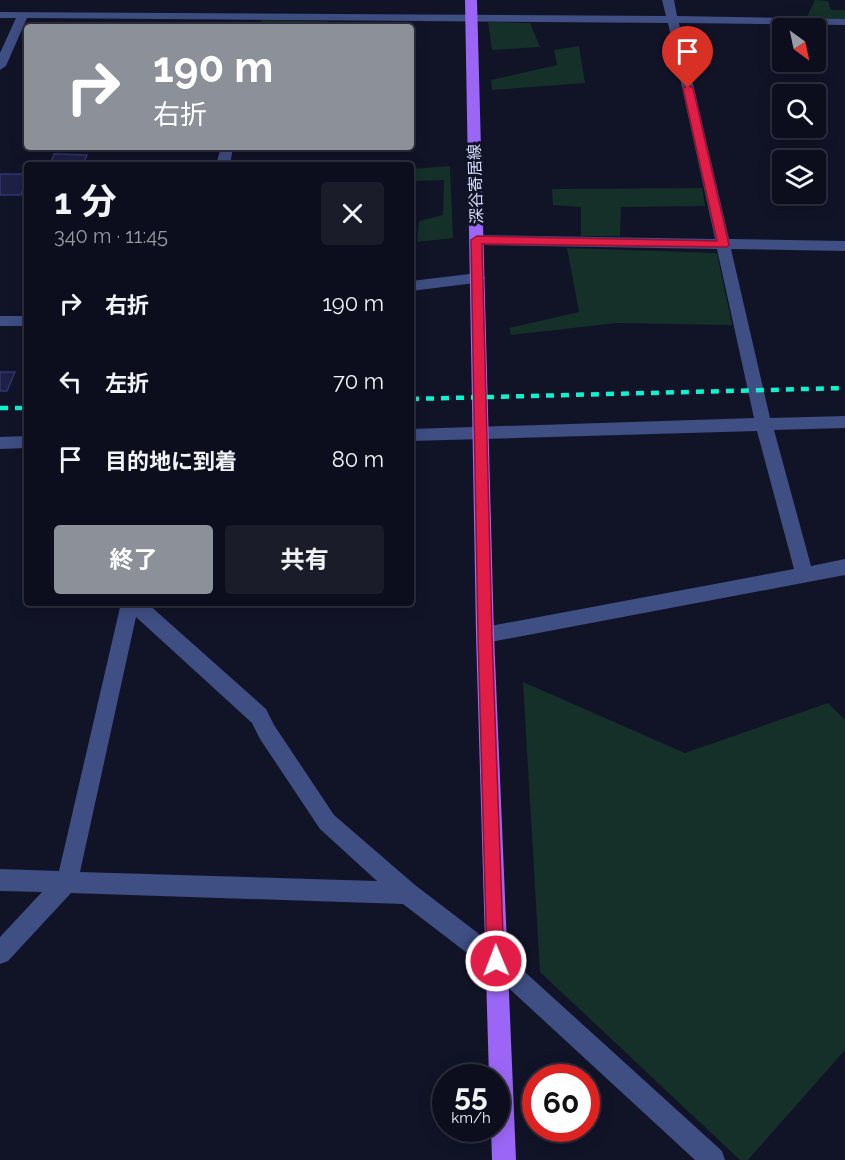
<!DOCTYPE html>
<html lang="ja">
<meta charset="utf-8">
<style>
:root{--surface:#0d0e1d;--page:#1b1c2a;--text:#f1f3f6;--muted:#9a9ca4;--line:#2d2e3b;--accent:#8c9099}
body{margin:0;font-family:Raleway,"Noto Sans JP",sans-serif;background:var(--page);color:var(--text);height:100vh;display:flex;flex-direction:column;font-size:22px;white-space:nowrap}
*{box-sizing:border-box;margin:0}
p{font-size:20px;color:var(--muted)}
.icon{flex:none;width:33px;height:33px;fill:none;stroke:currentColor;stroke-width:2;stroke-linecap:round;stroke-linejoin:round}
.map{position:relative;flex:1;overflow:hidden}
.panel{position:absolute;left:24px;top:162px;width:390px;height:444px;display:flex;flex-direction:column;background:var(--surface);border-radius:6px;box-shadow:0 3px 15px #0003,0 0 0 2px var(--line)}
.panel>*{flex:none}
.top-card{position:absolute;left:24px;top:24px;width:390px;height:126px;border-radius:6px;box-shadow:0 3px 15px #0003,0 0 0 2px var(--line);background:#8c9099;color:#fff;overflow:hidden}
.needle{width:39px;rotate:147deg}
.fabs{position:absolute;left:772px;top:18px;display:grid;gap:12px}
.fabs a{display:grid;place-items:center;width:54px;height:54px;border-radius:6px;background:var(--surface);box-shadow:0 3px 15px #0003,0 0 0 2px var(--line);font-size:30px}
.speed{position:absolute;left:432px;top:1064px;display:flex;gap:12px;font-size:30px;font-weight:700;text-align:center}
.speed>*{display:grid;place-content:center;width:78px;height:78px;border-radius:50%;background:var(--surface);box-shadow:0 3px 15px #0003,0 0 0 2px var(--line);line-height:1}
.speed small{font-size:15px;font-weight:400}
.speed .limit{border:9px solid #d22;background:#fff;color:#111}
.pin{position:absolute;display:grid;place-items:center;width:51px;height:51px;color:#fff;margin:-62px -26px;border-radius:50% 50% 50% 0;rotate:-45deg;box-shadow:0 0 6px #0007}
.pin .icon{rotate:45deg}
.me{position:absolute;width:66px;margin:-33px;rotate:359deg;stroke-linejoin:round;filter:drop-shadow(0 0 4px #0008)}
.turn{display:flex;align-items:center;gap:21px;height:126px;padding:0 30px;font-size:27px}
.turn .icon{width:78px;height:78px;stroke-width:2.5}
.turn b{display:block;font-size:42px;line-height:51px}
.round{display:grid;place-items:center;flex:none;width:63px;height:63px;border-radius:6px;background:var(--page)}
.headline{display:flex;align-items:center;justify-content:space-between;height:102px;padding:0 30px}
h1{font-size:36px;font-weight:700;line-height:45px}
.action{display:flex;gap:12px;margin-top:auto;padding:12px 30px}
.action a{flex:1;height:69px;border-radius:6px;background:var(--accent);color:#fff;font-size:24px;font-weight:700;line-height:69px;text-align:center}
.action a+a{background:var(--page);color:var(--text)}
ul{padding:0;list-style:none}
li{display:flex;align-items:center;gap:18px;height:78px;padding:0 30px}
li div{flex:1}
li b{display:block;font-size:22px}
li em{font-style:normal}
.map>svg:first-child{display:block}
.green{fill:#143028}
.building{fill:#1e2046;stroke:#323571;stroke-width:1.5}
.lines{fill:none;stroke-linecap:round;stroke-linejoin:round}
.minor{fill:#3f4e83;fill-rule:evenodd}
.major{fill:#9b66f6;fill-rule:evenodd}
.rail{stroke:#10f1ce;stroke-width:4.5;stroke-dasharray:8 7;stroke-linecap:butt}
.route{fill:#e11d48;stroke:#92132f;stroke-width:1.5}
.labels{text-anchor:middle;stroke-width:6;stroke-linejoin:round;paint-order:stroke}
.street-label{font-size:16px;fill:#d9defd;stroke:#111327}
</style>
<div class="map">
<svg width="845" height="1160" viewBox="0 0 845 1160">
<rect width="100%" height="100%" fill="#111327"/>
<!-- green -->
<path class="green" d="M 815,0 L 828,1 L 831,10 L 845,10 L 845,19 L 806,19 Z
M 262,20 L 329,21 L 315,27 L 259,27 Z
M 488,22 L 530,23 L 540,47 L 492,50 Z
M 579,46 L 585,83 L 492,90 L 491,80 L 557,65 L 554,50 Z
M 450,166 L 453,238 L 417,242 L 419,221 L 443,215 L 444,180 L 411,181 L 411,169 Z
M 702,188 L 705,206 L 621,207 L 620,236 L 581,236 L 581,207 L 553,205 L 552,189 Z
M 567,248 L 717,253 L 732,325 L 617,323 L 511,335 L 509,328 L 579,312 Z
M 523,682 L 685,753 L 828,703 L 845,720 L 845,1050 L 748,1160 L 740,1160 L 540,972 Z"/>
<!-- building -->
<path class="building" d="M 54,154 L 87,155 L 83,165 L 50,165 Z
M 0,174 L 27,174 L 21,195 L 0,195 Z
M 0,372 L 15,372 L 7,391 L 0,391 Z"/>
<g class="lines">
<!-- minor -->
<path class="minor" d="M 662,0 L 674,0 L 677,16 L 845,19 L 845,25 L 679,23 L 729,239 L 845,241 L 845,251 L 731,249 L 770,418 L 845,416 L 845,428 L 774,430 L 811,566 L 845,559 L 845,575 L 485,643 L 478,641 L 476,635 L 478,629 L 485,627 L 794,569 L 757,431 L 411,441 L 411,429 L 754,418 L 717,249 L 477,245 L 470,240 L 477,235 L 715,239 L 668,23 L 27,18 L 6,66 L 0,70 L 0,53 L 16,18 L 0,18 L 0,12 L 666,16 Z
M 221,147 L 233,147 L 230,165 L 216,165 Z
M 478,273 L 483,274 L 485,278 L 483,282 L 411,291 L 411,281 Z
M 0,316 L 27,316 L 27,326 L 0,326 Z
M 27,436 L 27,448 L 0,449 L 0,437 Z
M 121,603 L 147,603 L 266,709 L 274,725 L 334,815 L 415,885 L 504,953 L 722,1151 L 725,1160 L 695,1160 L 488,969 L 403,904 L 71,893 L 8,961 L 0,964 L 0,937 L 42,892 L 0,891 L 0,869 L 59,871 ZM 136,617 L 252,723 L 260,739 L 320,829 L 377,881 L 80,872 Z"/>
<!-- major -->
<path class="major" d="M 465,0 L 477,0 L 494,635 L 516,1160 L 492,1160 L 491,1128 L 496,1128 L 496,1077 L 489,1077 L 476,635 Z"/>
<!-- rail -->
<path class="rail" d="M 411,399 L 845,388
M 0,408 L 27,408"/>
</g>
<!-- route -->
<path class="route" d="M 688,85 L 693,88 L 729,245 L 727,247 L 482,244 L 492,635 L 504,961 L 502,967 L 496,970 L 490,967 L 487,961 L 478,635 L 471,240 L 477,236 L 717,241 L 683,88 Z"/>
<g class="labels">
<!-- street labels -->
<g class="street-label">
<text transform="translate(475 184) rotate(-92)" y="6">深谷寄居線</text>
</g>
</g>
</svg>
<div class="fabs">
<a><svg class="needle" viewBox="-14 -14 28 28"><path d="M0-13l5 13h-10z" fill="#e53935"/><path d="M0 13l5-13h-10z" fill="#9a9ca4"/></svg></a>
<a><svg class="icon" aria-label="search" viewBox="0 0 24 24"><circle cx="10" cy="10" r="6"/><path d="M15 15l6 6"/></svg></a>
<a><svg class="icon" aria-label="layers" viewBox="0 0 24 24"><path d="M12 4l9 5-9 5-9-5zM3 14l9 5 9-5"/></svg></a>
</div>
<div class="speed"><div>55<small>km/h</small></div><div class="limit">60</div></div>
<div class="pin" style="left:688px;top:88px;background:#d93025"><svg class="icon" aria-label="arrive" viewBox="0 0 24 24"><path d="M6 21V4h12l-3 4 3 4H6"/></svg></div>
<svg class="me" style="left:496px;top:961px" viewBox="-20 -20 40 40"><circle r="17" fill="#e11d48" stroke="#fff" stroke-width="3"/><path d="M0-11L8 9 0 5-8 9z" fill="#fff"/></svg>
<div class="top-card">
<div class="turn"><svg class="icon" aria-label="right" viewBox="0 0 24 24"><path d="M7 20v-9h11M14 6l5 5-5 5"/></svg><div><b>190 m</b>右折</div></div>
</div>
<section class="panel">
<div class="headline"><div><h1>1 分</h1><p>340 m · 11:45</p></div><a class="round"><svg class="icon" aria-label="close" viewBox="0 0 24 24"><path d="M6 6l12 12M18 6L6 18"/></svg></a></div>
<ul>
<li><svg class="icon" aria-label="right" viewBox="0 0 24 24"><path d="M7 20v-9h11M14 6l5 5-5 5"/></svg><div><b>右折</b></div><em>190 m</em></li>
<li><svg class="icon" aria-label="left" viewBox="0 0 24 24"><path d="M17 20v-9H6M10 6l-5 5 5 5"/></svg><div><b>左折</b></div><em>70 m</em></li>
<li><svg class="icon" aria-label="arrive" viewBox="0 0 24 24"><path d="M6 21V4h12l-3 4 3 4H6"/></svg><div><b>目的地に到着</b></div><em>80 m</em></li>
</ul>
<div class="action"><a>終了</a><a>共有</a></div>
</section>
</div>
